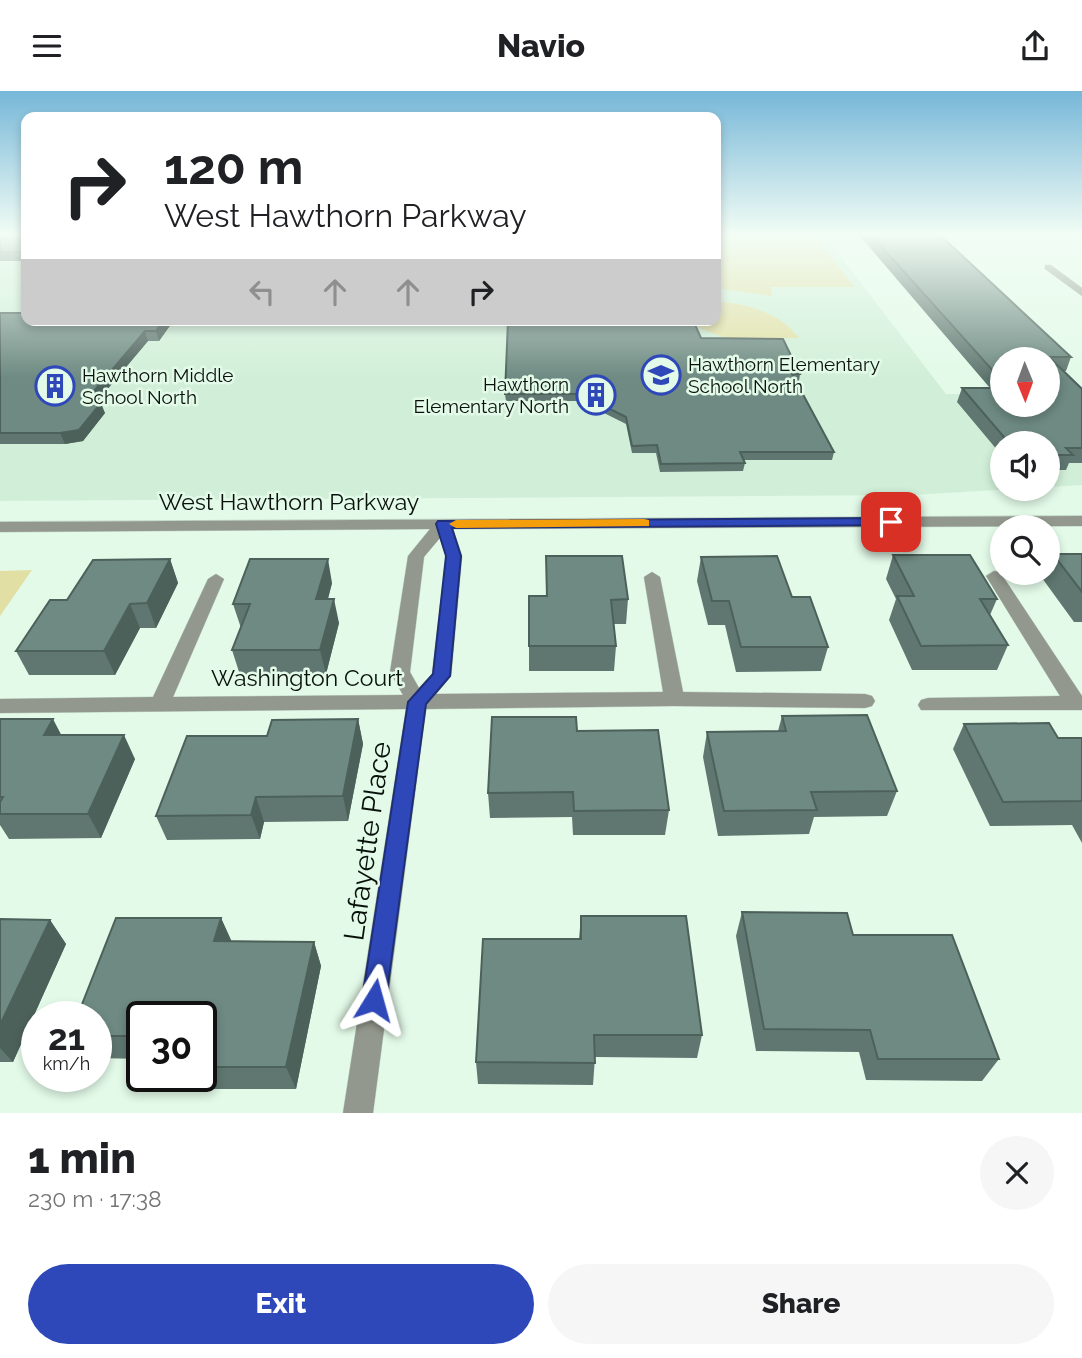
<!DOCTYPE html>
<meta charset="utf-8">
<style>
:root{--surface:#fff;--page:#f6f6f6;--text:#202124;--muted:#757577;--accent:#2f48b9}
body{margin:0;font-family:Raleway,sans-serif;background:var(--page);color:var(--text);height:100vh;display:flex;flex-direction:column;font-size:26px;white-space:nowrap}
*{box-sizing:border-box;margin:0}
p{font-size:23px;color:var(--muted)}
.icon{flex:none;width:38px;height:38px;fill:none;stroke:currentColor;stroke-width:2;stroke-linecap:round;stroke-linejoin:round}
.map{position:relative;height:1022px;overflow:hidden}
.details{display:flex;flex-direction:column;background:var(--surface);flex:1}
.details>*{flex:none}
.hud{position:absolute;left:21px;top:21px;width:700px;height:214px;border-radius:14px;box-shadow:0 4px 10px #0003;background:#fff;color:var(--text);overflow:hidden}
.needle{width:46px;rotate:179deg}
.buttons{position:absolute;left:990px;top:256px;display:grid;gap:14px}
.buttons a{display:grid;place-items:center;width:70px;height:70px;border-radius:50%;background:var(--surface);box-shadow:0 4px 10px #0003;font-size:35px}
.speed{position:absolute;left:21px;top:910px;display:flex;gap:14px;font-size:35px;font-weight:700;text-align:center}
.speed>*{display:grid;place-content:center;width:91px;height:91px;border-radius:50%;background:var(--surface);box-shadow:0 4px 10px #0003;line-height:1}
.speed small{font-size:18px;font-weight:400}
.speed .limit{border:4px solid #111;border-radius:10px;background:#fff;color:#111}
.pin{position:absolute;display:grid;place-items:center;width:60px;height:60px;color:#fff;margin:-30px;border-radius:14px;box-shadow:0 4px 10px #0006}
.me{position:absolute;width:77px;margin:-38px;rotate:8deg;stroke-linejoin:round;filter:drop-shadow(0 0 5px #0008)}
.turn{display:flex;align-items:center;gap:24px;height:147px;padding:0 28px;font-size:32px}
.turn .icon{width:91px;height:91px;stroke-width:2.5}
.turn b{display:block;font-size:49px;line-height:60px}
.lanes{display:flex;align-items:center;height:66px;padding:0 28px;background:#0003;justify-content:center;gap:35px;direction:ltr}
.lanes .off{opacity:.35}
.round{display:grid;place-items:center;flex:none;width:74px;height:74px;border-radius:37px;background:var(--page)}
.head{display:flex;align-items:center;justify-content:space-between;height:119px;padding:0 28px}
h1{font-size:42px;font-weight:800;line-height:52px}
.action{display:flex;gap:14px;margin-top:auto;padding:14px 28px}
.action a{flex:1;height:80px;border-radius:42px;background:var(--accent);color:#fff;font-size:28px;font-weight:800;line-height:80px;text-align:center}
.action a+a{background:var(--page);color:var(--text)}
header{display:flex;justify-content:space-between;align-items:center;height:91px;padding:0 28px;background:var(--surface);font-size:32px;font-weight:800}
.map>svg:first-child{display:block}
.built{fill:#d1efd8}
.green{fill:#e2dfa5}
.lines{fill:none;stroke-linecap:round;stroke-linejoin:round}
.minor-casing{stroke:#c0d5c5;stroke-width:1}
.minor{fill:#93988e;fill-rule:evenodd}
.wall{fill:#5f7770;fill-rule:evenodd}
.shaded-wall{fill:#4d615b}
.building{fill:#6e8a82;stroke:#4d615b;stroke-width:2}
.route{fill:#2f48b9;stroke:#1f2f78;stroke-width:2}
.slow{fill:#f59e0b}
.labels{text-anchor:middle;stroke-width:5;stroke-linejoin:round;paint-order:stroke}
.far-poi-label{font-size:19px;fill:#09110b;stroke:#e3fae8;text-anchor:start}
.street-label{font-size:23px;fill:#09110b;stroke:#e3fae8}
.near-street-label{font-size:28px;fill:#09110b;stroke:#e3fae8}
</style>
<header><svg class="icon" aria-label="menu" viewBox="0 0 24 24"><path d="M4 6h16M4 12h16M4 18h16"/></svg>Navio<svg class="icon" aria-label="share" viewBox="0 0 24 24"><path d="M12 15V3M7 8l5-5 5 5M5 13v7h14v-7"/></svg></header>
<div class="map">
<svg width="1082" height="1022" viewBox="0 0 1082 1022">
<rect width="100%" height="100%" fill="#e3fae8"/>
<!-- built -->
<path class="built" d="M 0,144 L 26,144 L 26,229 L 716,229 L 716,144 L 824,144 L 946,303 L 1003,303 L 1003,313 L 1048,313 L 1082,302 L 1082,394 L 1048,396 L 1048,352 L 1003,352 L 1003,397 L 1029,397 L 912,404 L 0,410 Z"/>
<!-- green -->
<path class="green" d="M 716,144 L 815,144 L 854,196 L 771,196 L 772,205 L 716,197 Z
M 716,210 C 747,213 780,221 799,247 L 728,248 L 699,237 L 696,229 L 716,229 Z
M 32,479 L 0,525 L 0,480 Z"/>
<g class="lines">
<!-- minor casing -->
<g class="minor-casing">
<path id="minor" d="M 1045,174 L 1051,174 L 1082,197 L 1082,205 L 1045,178 Z
M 1082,425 L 1082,435 L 453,438 L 462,465 L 451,585 L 436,603 L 663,601 L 644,486 L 652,481 L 660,486 L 683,601 L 865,603 L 872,605 L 875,610 L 872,615 L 865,617 L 674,615 L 426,618 L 373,1022 L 343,1022 L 406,618 L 0,622 L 0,608 L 153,606 L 208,488 L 216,483 L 224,488 L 173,606 L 403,604 L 390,581 L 408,465 L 430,438 L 0,441 L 0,431 ZM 440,447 L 446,465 L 432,583 L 419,597 L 410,581 L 424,466 Z
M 994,480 L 1000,481 L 1082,605 L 1082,619 L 921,619 L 918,614 L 921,609 L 928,607 L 1060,605 L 986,485 Z"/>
</g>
<!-- minor -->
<use href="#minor" class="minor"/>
</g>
<!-- wall -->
<path class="wall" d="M 0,144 L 26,144 L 26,170 L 0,170 Z
M 859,144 L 940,144 L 1071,266 L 1066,280 L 1063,280 L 1082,298 L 1082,372 L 1069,372 L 1066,379 L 1048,379 L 1048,352 L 1003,352 L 1003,366 L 957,311 L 962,297 L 990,297 ZM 1003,268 L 1048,313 L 1003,313 Z
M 0,222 L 174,229 L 159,250 L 148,250 L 96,312 L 105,322 L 83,350 L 65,353 L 0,353 Z
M 701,247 L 800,283 L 799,290 L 796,290 L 834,361 L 832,369 L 743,369 L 745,372 L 743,380 L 660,381 L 656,362 L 632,362 L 626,333 L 580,310 L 506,310 L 505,303 Z
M 1053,463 L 1082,463 L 1082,531 L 1074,531 L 1042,487 L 1045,481 L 1048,481 L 1048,474 Z
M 893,464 L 997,508 L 990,524 L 1008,554 L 997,579 L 912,579 L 889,529 L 896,508 L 886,488 Z
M 546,465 L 628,508 L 626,533 L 614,533 L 616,555 L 614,580 L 529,580 L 529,505 L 546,505 Z
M 701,466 L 792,506 L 828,556 L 821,580 L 736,581 L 725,534 L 708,534 L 697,490 Z
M 170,468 L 178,492 L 156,537 L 140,537 L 115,584 L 29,584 L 16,560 L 67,509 Z
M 332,492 L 328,508 L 339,532 L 326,583 L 240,584 L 232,559 L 241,537 L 233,513 Z
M 782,625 L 897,700 L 887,725 L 814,726 L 809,743 L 718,745 L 703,666 L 707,641 L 778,640 Z
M 0,628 L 61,644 L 135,668 L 101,747 L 9,748 L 0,734 Z
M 358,628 L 363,653 L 348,730 L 264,731 L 260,748 L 167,749 L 156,725 L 267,645 Z
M 964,633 L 1058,647 L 1082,647 L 1082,752 L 1072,734 L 990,735 L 953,658 Z
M 577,640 L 669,719 L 665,744 L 573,744 L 572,726 L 490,727 L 488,702 Z
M 742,821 L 853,844 L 999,968 L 982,990 L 866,989 L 859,961 L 756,960 L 736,845 Z
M 581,825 L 702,944 L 697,967 L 595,966 L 593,994 L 478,993 L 476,971 L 579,848 Z
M 221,827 L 231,850 L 314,851 L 321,875 L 296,998 L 180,998 L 172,985 L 201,985 L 201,926 L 142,926 L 142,968 L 96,967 L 96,926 Z
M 0,828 L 50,829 L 66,853 L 13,971 L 0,971 Z"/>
<!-- shaded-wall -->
<path class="shaded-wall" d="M 164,229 L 174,229 L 159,250 L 156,240 Z
M 145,240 L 148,250 L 93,315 L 86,312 L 88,307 Z
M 101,312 L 105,322 L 83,350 L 65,353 L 60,342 Z
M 170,468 L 178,492 L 156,537 L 147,512 Z
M 328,468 L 332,492 L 321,533 L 316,508 Z
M 334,508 L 339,532 L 326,583 L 320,559 Z
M 130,513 L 140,537 L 115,584 L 104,560 Z
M 53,628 L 66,653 L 44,644 Z
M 358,628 L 363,653 L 348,730 L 343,705 Z
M 124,644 L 135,668 L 101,747 L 88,723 Z
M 256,706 L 264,731 L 260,748 L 251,724 Z
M 221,827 L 232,851 L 214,850 Z
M 50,829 L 66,853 L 13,971 L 0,957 L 0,934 Z
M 314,851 L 321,875 L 296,998 L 286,976 Z"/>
<!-- building -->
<path class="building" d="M 0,144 L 26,144 L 26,161 L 0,161 Z
M 871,144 L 940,144 L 1071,266 L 1049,266 L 1082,298 L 1082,357 L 1066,357 L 1073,364 L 1048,364 L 1048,352 L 1009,352 L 962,297 L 1003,297 L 1003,313 L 1048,313 L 1048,268 L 1003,268 L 1003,291 Z
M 0,222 L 26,222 L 26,229 L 164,229 L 156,240 L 145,240 L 88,307 L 90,307 L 86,312 L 101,312 L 79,339 L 60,342 L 0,342 Z
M 508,229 L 693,229 L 701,247 L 783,248 L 800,283 L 792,283 L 834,361 L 740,361 L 745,372 L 661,373 L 657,354 L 632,355 L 626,326 L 580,303 L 505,303 Z
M 1053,463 L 1082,463 L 1082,501 Z
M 893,464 L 970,464 L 997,508 L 980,508 L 1008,554 L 921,555 L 897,505 L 914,505 Z
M 546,465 L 622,465 L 628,508 L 611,509 L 616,555 L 529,555 L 529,505 L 547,505 Z
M 777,465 L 792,506 L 810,506 L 828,556 L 741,556 L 729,510 L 712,510 L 701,466 Z
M 170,468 L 147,512 L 130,513 L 104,560 L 16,560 L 50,509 L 67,509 L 93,469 Z
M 250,468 L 328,468 L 316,508 L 334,508 L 320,559 L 232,559 L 250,513 L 233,513 Z
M 867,624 L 897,700 L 811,701 L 817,719 L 724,720 L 707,641 L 786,640 L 782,625 Z
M 492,626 L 576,626 L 577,640 L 658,639 L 669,719 L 574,720 L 573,701 L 488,702 Z
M 0,628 L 53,628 L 44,644 L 124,644 L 88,723 L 0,723 L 0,711 L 3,706 L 0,706 Z
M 358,628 L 343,705 L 256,706 L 251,724 L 156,725 L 187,645 L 267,645 L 272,629 Z
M 1049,632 L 1058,647 L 1082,647 L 1082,710 L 1003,711 L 964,633 Z
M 742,821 L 847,822 L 853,844 L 952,844 L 999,968 L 878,968 L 870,939 L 764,938 Z
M 581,825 L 686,825 L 702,944 L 594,944 L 595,972 L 476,971 L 483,848 L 581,848 Z
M 116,827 L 221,827 L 214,850 L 314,851 L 286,976 L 201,976 L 201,926 L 142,926 L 142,945 L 96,945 L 96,926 L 77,926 Z
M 0,828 L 50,829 L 0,934 Z"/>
<!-- sky -->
<linearGradient id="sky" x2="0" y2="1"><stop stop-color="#76b7d8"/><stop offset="0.5" stop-color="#f2fdf5"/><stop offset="1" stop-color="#f2fdf5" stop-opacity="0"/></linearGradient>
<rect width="1082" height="287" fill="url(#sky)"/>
<!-- route -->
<path class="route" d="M 891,427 L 896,428 L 896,434 L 452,437 L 461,465 L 450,585 L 426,613 L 386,909 L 383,917 L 374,921 L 366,917 L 362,909 L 408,611 L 433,583 L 446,465 L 436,433 L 438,430 Z"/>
<!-- slow -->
<path class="slow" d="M 644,428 L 649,429 L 649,435 L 456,437 L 449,433 L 456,429 Z"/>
<!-- icons -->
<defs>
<g id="school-ring" transform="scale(2.0125)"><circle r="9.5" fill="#e3fae8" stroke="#2f48b9" stroke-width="1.5"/><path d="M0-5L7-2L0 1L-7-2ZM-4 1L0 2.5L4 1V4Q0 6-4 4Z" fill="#2f48b9"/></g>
<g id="building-ring" transform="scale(2.0125)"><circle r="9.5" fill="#e3fae8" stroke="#2f48b9" stroke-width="1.5"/><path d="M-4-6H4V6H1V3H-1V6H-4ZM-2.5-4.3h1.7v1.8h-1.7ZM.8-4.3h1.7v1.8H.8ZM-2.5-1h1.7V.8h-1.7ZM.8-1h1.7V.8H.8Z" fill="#2f48b9"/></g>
</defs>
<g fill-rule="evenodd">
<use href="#school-ring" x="661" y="284"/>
<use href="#building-ring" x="55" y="295"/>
<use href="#building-ring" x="596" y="304"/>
</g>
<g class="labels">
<!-- far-poi labels -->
<g class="far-poi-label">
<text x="688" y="280">Hawthorn Elementary<tspan x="688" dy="22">School North</tspan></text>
<text x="82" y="291">Hawthorn Middle<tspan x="82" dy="22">School North</tspan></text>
<text x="569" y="300" text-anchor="end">Hawthorn<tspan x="569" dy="22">Elementary North</tspan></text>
</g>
<!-- street labels -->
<g class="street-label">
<text x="289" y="419">West Hawthorn Parkway</text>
<text x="307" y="595">Washington Court</text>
</g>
<!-- near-street labels -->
<g class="near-street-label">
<text transform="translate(367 750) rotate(-82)" y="10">Lafayette Place</text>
</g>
</g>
</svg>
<div class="buttons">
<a><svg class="needle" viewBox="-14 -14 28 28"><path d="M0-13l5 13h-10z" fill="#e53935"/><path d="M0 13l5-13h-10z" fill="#757577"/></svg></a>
<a><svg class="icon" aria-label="sound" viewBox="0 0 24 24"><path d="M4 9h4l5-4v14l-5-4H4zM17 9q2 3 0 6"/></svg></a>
<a><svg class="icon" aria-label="search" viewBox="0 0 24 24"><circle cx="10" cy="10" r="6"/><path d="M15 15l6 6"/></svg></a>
</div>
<div class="speed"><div>21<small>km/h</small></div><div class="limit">30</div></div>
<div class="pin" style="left:891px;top:431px;background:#d93025"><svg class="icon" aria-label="arrive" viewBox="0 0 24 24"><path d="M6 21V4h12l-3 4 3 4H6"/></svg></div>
<svg class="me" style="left:374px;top:909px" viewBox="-20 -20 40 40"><path d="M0-17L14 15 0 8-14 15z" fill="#2f48b9" stroke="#fff" stroke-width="4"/></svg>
<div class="hud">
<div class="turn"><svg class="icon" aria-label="right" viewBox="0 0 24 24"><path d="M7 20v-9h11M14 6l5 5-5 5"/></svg><div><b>120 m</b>West Hawthorn Parkway</div></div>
<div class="lanes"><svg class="icon off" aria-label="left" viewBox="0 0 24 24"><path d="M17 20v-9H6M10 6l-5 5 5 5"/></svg><svg class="icon off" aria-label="ahead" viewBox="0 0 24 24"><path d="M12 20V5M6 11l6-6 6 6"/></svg><svg class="icon off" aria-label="ahead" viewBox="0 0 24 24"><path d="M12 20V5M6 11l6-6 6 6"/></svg><svg class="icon" aria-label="right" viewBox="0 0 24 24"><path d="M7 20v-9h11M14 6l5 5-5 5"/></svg></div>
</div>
</div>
<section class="details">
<div class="head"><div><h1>1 min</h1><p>230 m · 17:38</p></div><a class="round"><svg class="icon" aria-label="close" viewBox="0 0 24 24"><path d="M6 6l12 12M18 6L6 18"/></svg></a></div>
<div class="action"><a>Exit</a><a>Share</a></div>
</section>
